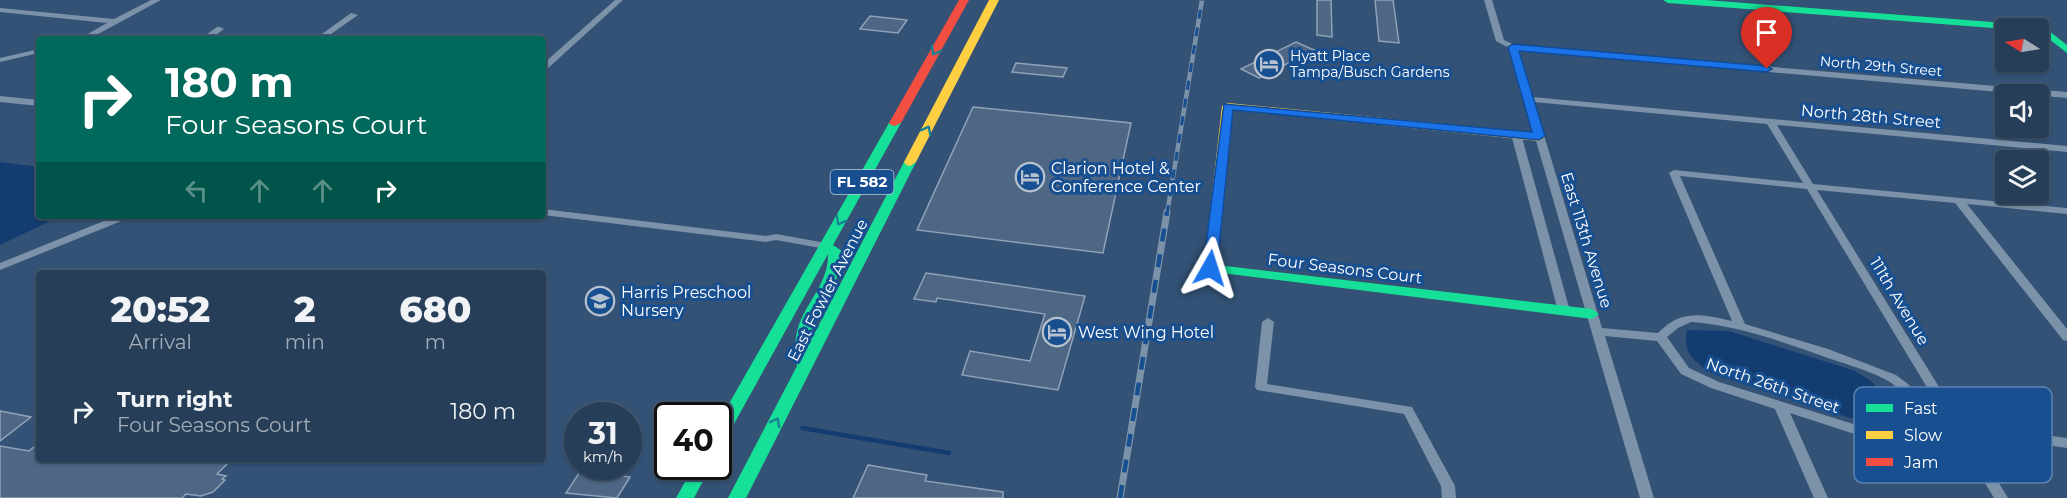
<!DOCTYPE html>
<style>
:root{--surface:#263e58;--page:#2e455e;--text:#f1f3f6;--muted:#a4aeba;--line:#42576e}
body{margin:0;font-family:Montserrat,sans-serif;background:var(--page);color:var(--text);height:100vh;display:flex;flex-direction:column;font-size:22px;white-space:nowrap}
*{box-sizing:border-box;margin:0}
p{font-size:20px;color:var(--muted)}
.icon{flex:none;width:33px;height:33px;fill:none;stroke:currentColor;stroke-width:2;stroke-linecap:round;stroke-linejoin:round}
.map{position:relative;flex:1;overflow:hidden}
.sheet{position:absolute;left:36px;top:270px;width:510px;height:192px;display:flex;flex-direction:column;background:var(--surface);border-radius:6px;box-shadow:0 2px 4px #0004,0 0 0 2px var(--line)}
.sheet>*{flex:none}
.top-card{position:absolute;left:36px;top:36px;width:510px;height:183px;border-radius:6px;box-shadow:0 2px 4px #0004,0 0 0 2px var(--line);background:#00695c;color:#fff;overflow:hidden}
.needle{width:39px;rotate:281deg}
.fabs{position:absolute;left:1995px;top:18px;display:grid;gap:12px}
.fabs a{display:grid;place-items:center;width:54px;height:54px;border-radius:6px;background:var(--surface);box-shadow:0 2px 4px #0004,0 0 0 2px var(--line);font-size:30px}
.speed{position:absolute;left:564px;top:402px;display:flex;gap:12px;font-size:30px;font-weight:700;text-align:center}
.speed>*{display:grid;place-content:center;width:78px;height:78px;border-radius:50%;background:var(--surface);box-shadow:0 2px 4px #0004,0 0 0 2px var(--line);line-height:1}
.speed small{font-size:15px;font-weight:400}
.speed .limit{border:3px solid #111;border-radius:9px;background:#fff;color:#111}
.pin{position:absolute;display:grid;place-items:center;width:51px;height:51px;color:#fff;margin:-62px -26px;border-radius:50% 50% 50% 0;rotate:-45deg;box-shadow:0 0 6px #0007}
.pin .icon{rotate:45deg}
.me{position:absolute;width:66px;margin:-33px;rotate:6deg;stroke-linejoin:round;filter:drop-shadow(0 0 4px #0008)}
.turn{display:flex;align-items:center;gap:21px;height:126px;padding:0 30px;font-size:27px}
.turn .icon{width:78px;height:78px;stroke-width:2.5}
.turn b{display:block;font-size:42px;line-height:51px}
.lanes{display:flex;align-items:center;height:57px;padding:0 30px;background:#0003;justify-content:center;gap:30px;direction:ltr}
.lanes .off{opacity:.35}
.eta{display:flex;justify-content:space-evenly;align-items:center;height:102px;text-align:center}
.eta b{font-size:36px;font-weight:800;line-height:42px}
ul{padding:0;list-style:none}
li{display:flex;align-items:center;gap:18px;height:78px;padding:0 30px}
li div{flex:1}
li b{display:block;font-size:22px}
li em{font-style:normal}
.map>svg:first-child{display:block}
.water{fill:#133c70}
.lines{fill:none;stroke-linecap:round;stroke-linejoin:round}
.stream{stroke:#133c70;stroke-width:4.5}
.building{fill:#4e6784;stroke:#90a2b7;stroke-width:1.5}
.street{fill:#7c92a9;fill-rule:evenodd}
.fast{fill:#16e098;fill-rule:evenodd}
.slow{fill:#ffcf43;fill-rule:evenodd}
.jam{fill:#f24e42;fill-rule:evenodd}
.rail-far1-casing{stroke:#7c92a9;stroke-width:4.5}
.rail-casing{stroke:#7c92a9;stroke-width:7}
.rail-far1{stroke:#184f91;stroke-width:3;stroke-dasharray:9;stroke-linecap:butt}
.rail{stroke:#184f91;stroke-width:4.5;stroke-dasharray:13;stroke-linecap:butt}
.oneway{stroke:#178293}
.route{fill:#1a73e8;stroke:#114b97;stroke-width:1.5}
.labels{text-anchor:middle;stroke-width:6;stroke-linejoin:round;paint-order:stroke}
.far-poi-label{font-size:14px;fill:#fff;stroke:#184f91;text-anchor:start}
.far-street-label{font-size:14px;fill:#fff;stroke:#184f91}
.shield{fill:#184f91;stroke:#bacade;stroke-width:1.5}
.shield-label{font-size:15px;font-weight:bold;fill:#fff}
.street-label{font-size:16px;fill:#fff;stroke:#184f91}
.poi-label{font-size:16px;fill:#fff;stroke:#184f91;text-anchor:start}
.key{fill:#184f91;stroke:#5d84b2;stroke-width:1.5}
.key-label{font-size:16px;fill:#fff}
</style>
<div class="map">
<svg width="2067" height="498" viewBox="0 0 2067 498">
<rect width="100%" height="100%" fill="#335276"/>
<!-- water -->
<path class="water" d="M 0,162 L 39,167 L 39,216 L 61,216 L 0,245 Z
M 1687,330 L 1729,331 L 1855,371 L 1871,381 L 1896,407 L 1895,418 L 1872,425 L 1713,374 C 1695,362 1682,353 1687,330 Z"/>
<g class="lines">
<!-- stream -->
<path class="stream" d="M 802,428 L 949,453"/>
</g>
<!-- building -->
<path class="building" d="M 1317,0 L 1331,0 L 1332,37 L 1317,35 Z
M 1375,0 L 1393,0 L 1399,43 L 1379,41 Z
M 870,16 L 907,20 L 898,33 L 860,29 Z
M 1296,42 L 1314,50 L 1259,78 L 1241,69 Z
M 1016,63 L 1067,68 L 1063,77 L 1012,72 Z
M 973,107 L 1131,123 L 1103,253 L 917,230 Z
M 926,273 L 1085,296 L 1058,390 L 962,375 L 970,351 L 1030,361 L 1045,314 L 937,298 L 936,302 L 914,299 Z
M 0,411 L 31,417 L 0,441 Z
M 39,443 L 39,459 L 232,459 L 217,474 L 226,476 L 222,479 L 225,480 L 213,492 L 201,496 L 186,494 L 182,498 L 0,498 L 0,446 L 29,451 Z
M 868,465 L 927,475 L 925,481 L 1003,492 L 1003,498 L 853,498 Z
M 581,470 L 630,477 L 617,498 L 566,493 Z"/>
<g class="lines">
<!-- street -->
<path class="street" d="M 151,0 L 161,0 L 89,39 L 79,39 L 107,23 L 0,12 L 0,8 L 114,19 Z
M 615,0 L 623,0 L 546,70 L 543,70 L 543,64 Z
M 1484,0 L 1492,0 L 1504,40 L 1515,45 L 2067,92 L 2067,98 L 1518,50 L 1532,97 L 2067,146 L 2067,152 L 1777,125 L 1813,184 L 2067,208 L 2067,214 L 1967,204 L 2067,329 L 2067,341 L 2063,340 L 1955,203 L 1817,190 L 1962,424 L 2067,438 L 2067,448 L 1969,434 L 2008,498 L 1994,498 L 1954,432 L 1929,429 L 1907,441 L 1879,442 L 1790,413 L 1828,498 L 1814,498 L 1775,409 L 1711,388 L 1681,374 L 1657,341 L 1605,336 L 1654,498 L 1640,498 L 1509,48 L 1496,41 ZM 1534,102 L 1767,124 L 1803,183 L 1674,170 L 1669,173 L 1732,321 C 1702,314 1681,309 1658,333 L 1602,328 ZM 1680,176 L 1807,189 L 1948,422 L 1932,420 L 1918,395 L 1908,384 L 1896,375 L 1828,349 L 1745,324 ZM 1691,322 C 1739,325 1788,344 1834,360 C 1852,366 1873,372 1890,382 C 1904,392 1914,407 1920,422 L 1905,431 L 1879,432 L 1719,382 L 1689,368 L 1667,337 L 1678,328 Z
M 351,13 L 358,15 L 324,39 L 315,39 Z
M 217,27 L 220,27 L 224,29 L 210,39 L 200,39 Z
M 39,49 L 39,53 L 0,62 L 0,58 Z
M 0,96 L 39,100 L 39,106 L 0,102 Z
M 1516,131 L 1521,134 L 1570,311 L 1568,314 L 1560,314 L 1558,311 L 1511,134 Z
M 543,209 L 766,236 L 776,234 L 826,243 L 831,246 L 826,249 L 776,240 L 766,242 L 543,215 Z
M 116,216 L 130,216 L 129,218 L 0,270 L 0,263 Z
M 1268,318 L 1274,322 L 1267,384 L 1412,407 L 1455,486 L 1456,498 L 1442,498 L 1441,486 L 1404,414 L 1257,390 L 1255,387 L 1262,322 Z"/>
<!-- fast -->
<path class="fast" d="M 1663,0 L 1706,0 L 2031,25 L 2036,28 L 2006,29 L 1668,3 Z
M 2044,27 L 2067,45 L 2067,53 L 2040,32 L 2040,28 Z
M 895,120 L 901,123 L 833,245 L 842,251 C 843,285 814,307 811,340 L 904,162 L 910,158 L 916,162 L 746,498 L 728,498 L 797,366 C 795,354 794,341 798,328 C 806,302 829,283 828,254 L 724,442 L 718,444 L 718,423 L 889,123 Z
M 1217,199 L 1223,203 L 1217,265 L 1592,309 L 1599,314 L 1592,319 L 1205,271 L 1203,268 L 1211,203 Z
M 694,466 L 711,466 L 694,498 L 676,498 Z"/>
<!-- slow -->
<path class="slow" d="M 989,0 L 999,0 L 916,162 L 910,166 L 906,165 L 904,162 Z
M 1228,103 L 1539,133 L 1545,137 L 1539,141 L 1233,110 L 1223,203 L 1217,207 L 1211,203 L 1222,106 Z"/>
<!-- jam -->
<path class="jam" d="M 959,0 L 969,0 L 901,123 L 895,126 L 891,125 L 889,123 Z"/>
<!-- rail-far1 casing -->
<g class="rail-far1-casing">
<path id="rail-far1" d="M 1167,214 L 1202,0"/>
</g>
<!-- rail casing -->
<g class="rail-casing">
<path id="rail" d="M 1120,498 L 1167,212"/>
</g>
<!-- rail-far1 -->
<use href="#rail-far1" class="rail-far1"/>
<!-- rail -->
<use href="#rail" class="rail"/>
</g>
<!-- one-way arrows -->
<defs><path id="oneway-chevron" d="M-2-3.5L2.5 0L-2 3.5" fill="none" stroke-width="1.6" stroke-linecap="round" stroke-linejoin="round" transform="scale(1.5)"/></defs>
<g class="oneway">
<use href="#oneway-chevron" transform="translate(935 51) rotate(119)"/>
<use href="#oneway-chevron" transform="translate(927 130) rotate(-63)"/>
<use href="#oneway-chevron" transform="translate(840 221) rotate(119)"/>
<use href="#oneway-chevron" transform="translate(776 422) rotate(-62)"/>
</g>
<!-- route -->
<path class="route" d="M 1513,44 L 1767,66 L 1772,69 L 1767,72 L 1519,51 L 1545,136 L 1539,140 L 1233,110 L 1217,268 L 1210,273 L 1205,272 L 1203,268 L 1224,104 L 1532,132 L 1508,47 Z"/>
<!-- icons -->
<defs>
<g id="hotel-ring" transform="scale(1.5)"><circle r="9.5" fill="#184f91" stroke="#b8c2cf" stroke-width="1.5"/><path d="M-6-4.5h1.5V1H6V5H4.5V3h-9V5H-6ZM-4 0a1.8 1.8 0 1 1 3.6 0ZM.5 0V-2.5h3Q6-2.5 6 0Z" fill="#b8c2cf"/></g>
<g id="school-ring" transform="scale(1.5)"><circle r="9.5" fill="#184f91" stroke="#b8c2cf" stroke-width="1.5"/><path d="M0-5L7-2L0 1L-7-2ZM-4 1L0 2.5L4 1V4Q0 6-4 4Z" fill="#b8c2cf"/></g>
</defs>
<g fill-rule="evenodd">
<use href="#hotel-ring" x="1269" y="64"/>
<use href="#hotel-ring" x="1030" y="177"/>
<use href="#school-ring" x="600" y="301"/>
<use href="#hotel-ring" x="1057" y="332"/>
</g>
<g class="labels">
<!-- far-poi labels -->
<g class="far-poi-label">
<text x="1290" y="61">Hyatt Place<tspan x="1290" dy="16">Tampa/Busch Gardens</tspan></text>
</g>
<!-- far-street labels -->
<g class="far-street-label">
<text transform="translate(1881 66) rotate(5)" y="5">North 29th Street</text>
</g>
<!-- shield labels -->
<rect class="shield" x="830.5" y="170" width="63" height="24" rx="4.5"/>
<g class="shield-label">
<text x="862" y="187">FL 582</text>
</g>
<!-- street labels -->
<g class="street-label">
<text transform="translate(1871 116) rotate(5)" y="6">North 28th Street</text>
<text transform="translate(1587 240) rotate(73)" y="6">East 113th Avenue</text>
<text transform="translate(1345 268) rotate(7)" y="6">Four Seasons Court</text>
<text transform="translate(827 290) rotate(-63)" y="6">East Fowler Avenue</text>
<text transform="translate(1900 301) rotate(59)" y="6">111th Avenue</text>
<text transform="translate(1773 385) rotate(19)" y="6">North 26th Street</text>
</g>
<!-- poi labels -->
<g class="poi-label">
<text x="1051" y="174">Clarion Hotel &amp;<tspan x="1051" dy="18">Conference Center</tspan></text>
<text x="621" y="298">Harris Preschool<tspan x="621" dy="18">Nursery</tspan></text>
<text x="1078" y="338">West Wing Hotel</text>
</g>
</g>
<!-- legend -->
<rect x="1854" y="387" width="198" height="96" rx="9" class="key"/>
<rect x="1866" y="404" width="27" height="8" fill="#16e098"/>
<rect x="1866" y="431" width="27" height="8" fill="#ffcf43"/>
<rect x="1866" y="458" width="27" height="8" fill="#f24e42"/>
<g class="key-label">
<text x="1904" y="414">Fast</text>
<text x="1904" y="441">Slow</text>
<text x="1904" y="468">Jam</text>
</g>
</svg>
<div class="fabs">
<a><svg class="needle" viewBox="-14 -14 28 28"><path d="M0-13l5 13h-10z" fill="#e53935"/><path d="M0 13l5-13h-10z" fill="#a4aeba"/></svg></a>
<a><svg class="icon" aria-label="sound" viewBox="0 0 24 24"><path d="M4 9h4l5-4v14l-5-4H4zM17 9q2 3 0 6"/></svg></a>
<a><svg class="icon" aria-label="layers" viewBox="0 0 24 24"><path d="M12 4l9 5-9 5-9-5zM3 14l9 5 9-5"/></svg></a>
</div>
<div class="speed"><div>31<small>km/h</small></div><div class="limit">40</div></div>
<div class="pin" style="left:1767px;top:69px;background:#d93025"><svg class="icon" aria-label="arrive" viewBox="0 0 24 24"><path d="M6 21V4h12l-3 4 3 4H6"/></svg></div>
<svg class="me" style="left:1210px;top:268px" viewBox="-20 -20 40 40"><path d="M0-17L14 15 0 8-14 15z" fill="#1a73e8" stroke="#fff" stroke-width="4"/></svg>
<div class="top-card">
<div class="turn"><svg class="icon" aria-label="right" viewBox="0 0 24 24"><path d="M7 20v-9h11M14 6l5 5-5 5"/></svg><div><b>180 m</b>Four Seasons Court</div></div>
<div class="lanes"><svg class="icon off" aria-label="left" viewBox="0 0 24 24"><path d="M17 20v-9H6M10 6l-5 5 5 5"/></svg><svg class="icon off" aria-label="ahead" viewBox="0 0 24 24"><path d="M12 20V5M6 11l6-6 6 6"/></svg><svg class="icon off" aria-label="ahead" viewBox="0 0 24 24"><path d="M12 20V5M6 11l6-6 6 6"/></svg><svg class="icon" aria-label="right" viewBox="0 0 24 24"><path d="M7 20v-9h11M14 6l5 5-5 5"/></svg></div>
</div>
<section class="sheet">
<div class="eta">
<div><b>20:52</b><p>Arrival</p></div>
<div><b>2</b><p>min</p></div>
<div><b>680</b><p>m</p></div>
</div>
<ul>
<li><svg class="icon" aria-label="right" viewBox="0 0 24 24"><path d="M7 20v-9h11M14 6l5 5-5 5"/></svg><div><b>Turn right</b><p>Four Seasons Court</p></div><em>180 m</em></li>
</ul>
</section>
</div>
